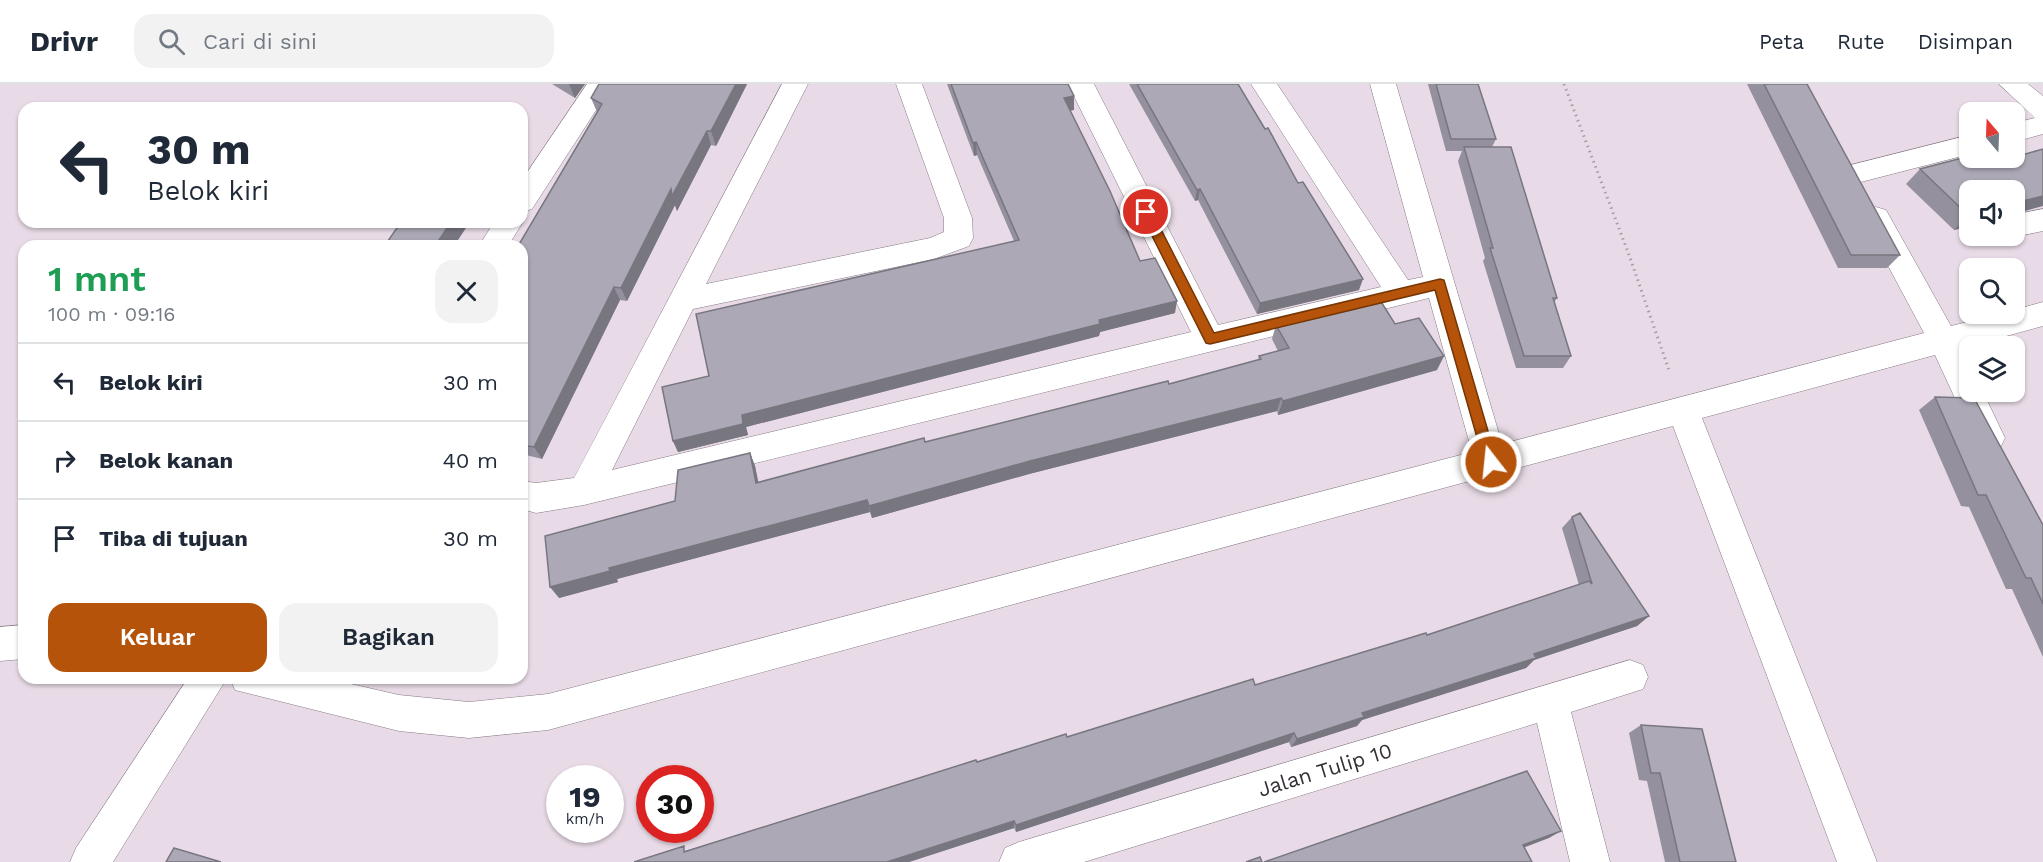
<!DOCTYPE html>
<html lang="id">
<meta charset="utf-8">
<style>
:root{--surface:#fff;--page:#f2f2f3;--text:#1f2937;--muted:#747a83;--line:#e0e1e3;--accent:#b45309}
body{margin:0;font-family:"Work Sans",sans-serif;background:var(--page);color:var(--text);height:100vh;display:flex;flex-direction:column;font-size:22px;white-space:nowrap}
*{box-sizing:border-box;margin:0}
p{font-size:20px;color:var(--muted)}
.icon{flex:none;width:33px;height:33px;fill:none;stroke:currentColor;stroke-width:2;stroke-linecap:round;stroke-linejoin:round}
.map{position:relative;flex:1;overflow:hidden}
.details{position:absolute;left:18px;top:156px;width:510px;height:444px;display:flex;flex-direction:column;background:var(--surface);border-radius:18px;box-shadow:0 2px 4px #0004}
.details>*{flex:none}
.banner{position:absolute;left:18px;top:18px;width:510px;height:126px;border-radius:18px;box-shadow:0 2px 4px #0004;background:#fff;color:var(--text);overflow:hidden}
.needle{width:39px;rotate:341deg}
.controls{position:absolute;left:1959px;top:18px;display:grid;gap:12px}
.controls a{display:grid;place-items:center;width:66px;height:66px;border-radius:12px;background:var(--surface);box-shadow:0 2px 4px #0004;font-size:30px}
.speed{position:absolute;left:546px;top:681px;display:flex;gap:12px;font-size:30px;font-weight:700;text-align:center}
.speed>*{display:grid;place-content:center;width:78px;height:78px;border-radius:50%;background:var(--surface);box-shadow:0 2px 4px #0004;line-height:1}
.speed small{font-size:15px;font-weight:400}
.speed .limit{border:9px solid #d22;background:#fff;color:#111}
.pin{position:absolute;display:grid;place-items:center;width:51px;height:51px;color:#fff;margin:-26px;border:3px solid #fff;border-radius:50%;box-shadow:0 2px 6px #0007}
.me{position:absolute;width:66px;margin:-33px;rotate:344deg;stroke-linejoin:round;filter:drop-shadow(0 0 4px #0008)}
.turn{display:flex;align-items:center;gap:21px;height:126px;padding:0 30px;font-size:27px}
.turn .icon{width:78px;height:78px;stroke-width:2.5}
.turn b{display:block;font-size:42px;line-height:51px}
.round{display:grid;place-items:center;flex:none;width:63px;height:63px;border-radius:18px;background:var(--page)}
.headline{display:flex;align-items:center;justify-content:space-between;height:102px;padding:0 30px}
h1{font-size:36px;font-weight:600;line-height:45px;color:#1e9e55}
.primary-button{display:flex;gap:12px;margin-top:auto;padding:12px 30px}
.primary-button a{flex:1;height:69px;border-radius:18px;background:var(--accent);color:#fff;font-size:24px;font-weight:600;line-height:69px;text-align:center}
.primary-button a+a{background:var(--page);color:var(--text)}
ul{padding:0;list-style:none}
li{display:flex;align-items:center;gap:18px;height:78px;padding:0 30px;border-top:2px solid var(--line)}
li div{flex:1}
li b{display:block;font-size:22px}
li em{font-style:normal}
header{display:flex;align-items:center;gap:36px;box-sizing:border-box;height:84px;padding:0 30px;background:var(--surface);border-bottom:2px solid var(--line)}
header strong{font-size:28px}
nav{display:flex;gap:33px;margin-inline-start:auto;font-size:21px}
.search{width:420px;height:54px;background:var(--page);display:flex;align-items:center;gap:15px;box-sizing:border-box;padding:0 21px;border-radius:18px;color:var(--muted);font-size:22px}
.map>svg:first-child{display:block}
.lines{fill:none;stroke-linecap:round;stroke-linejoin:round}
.minor-casing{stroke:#847983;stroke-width:1}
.path{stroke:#a79da7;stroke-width:3;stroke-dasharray:1.5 4;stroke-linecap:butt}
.minor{fill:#fff;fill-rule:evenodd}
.wall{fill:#94909d}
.shaded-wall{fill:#78767f}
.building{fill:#aca8b6;stroke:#78767f;stroke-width:1.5}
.route{fill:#b45309;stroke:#753606;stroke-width:1.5}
.labels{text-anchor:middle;stroke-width:5;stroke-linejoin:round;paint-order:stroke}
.street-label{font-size:21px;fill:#353035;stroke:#fff}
</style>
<header>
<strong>Drivr</strong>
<div class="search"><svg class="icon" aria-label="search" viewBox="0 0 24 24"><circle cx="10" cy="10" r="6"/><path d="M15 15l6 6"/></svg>Cari di sini</div>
<nav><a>Peta</a><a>Rute</a><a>Disimpan</a></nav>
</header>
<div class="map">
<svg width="2043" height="778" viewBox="0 0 2043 778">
<rect width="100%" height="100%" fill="#e8dbe7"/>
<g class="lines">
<!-- minor casing -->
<g class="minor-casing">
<path id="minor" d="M 587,0 L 613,0 L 532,125 L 522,128 L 522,96 Z
M 782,0 L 808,0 L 706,200 L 930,154 L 944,148 L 944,134 L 896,0 L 922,0 L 972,134 L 973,154 L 969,162 L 934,175 L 693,225 L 612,386 L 1191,248 L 1068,0 L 1094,0 L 1218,241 L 1381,203 L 1251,0 L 1277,0 L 1408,196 L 1423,193 L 1370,0 L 1396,0 L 1502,360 L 1924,249 L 1862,133 L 1866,126 L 1876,123 L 1886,126 L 1951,242 L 2000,230 L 2014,230 L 2014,226 L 2043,218 L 2043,242 L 1962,264 L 1970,279 L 1970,308 L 1983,308 L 2005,354 L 2000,364 L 1989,368 L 1978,364 L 1935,271 L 1702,334 L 1877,778 L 1837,778 L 1673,342 L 548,646 L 469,654 L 399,647 L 235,606 L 230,594 L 325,594 L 399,611 L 469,618 L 548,610 L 1472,368 L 1429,214 L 584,421 L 536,429 L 522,425 L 522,397 L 536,399 L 574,394 Z
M 1999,0 L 2028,0 L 2043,12 L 2043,50 L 2014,58 L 2014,39 L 2035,34 Z
M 1970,51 L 1970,70 L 1853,100 L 1843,97 L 1839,90 L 1843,83 Z
M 2043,125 L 2043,147 L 2014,153 L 2010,152 L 2014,152 L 2014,131 Z
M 522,136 L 523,138 L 508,162 L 479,162 L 494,138 L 522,138 Z
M 24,541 L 24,575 L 0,577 L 0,543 Z
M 1630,576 L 1643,581 L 1648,593 L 1643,605 L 1571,628 L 1610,778 L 1570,778 L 1537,639 L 1084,778 L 999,778 L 1005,764 L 1019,758 Z
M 188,594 L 227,594 L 113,778 L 70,778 L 76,764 Z"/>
</g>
<!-- path -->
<path class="path" d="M 1564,0 L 1628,168 L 1670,289"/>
<!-- minor -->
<use href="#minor" class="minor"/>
</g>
<!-- wall -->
<path class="wall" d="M 552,0 L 585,0 L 575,14 Z
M 747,0 L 716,62 L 711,61 L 677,127 L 675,121 L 627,217 L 620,216 L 542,375 L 522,370 L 522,162 L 597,28 L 591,14 Z
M 947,0 L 1068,0 L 1074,12 L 1074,26 L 1070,26 L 1140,177 L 1175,229 L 1100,248 L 1099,252 L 746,343 L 748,351 L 678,368 L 673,357 L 709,292 L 1014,157 L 977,71 L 974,72 Z
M 1129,0 L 1238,0 L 1298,99 L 1359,206 L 1257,230 L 1198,116 L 1195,117 Z
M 1428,0 L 1478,0 L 1496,55 L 1492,63 L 1557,214 L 1554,219 L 1571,272 L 1563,284 L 1516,284 L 1483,177 L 1485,174 L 1458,77 L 1462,67 L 1446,67 Z
M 1747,0 L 1807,0 L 1900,171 L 1887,184 L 1838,184 Z
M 1970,72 L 1970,142 L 1954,146 L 1906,100 L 1920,85 Z
M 1395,240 L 1437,286 L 1278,331 L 1277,327 L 1029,390 L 872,434 L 870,428 L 617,495 L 618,498 L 559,514 L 675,417 L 750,369 L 755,382 L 758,398 L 1169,300 L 1258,276 L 1259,272 L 1278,267 L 1272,255 L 1276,241 Z
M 1935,313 L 2043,441 L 2043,573 L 2012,505 L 2006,505 L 1969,423 L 1961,422 L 1919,326 Z
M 1572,433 L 1649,532 L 1637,542 L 1534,576 L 1526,584 L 1362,636 L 1357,642 L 1291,663 L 1289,658 L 1016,748 L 1014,744 L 909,778 L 634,778 L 688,766 L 977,678 L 1255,601 L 1427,551 L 1579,501 L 1562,444 Z
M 1641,641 L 1736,778 L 1665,778 L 1647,697 L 1639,696 L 1629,649 Z"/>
<!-- shaded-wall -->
<path class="shaded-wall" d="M 569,0 L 585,0 L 575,14 Z
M 736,0 L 747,0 L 716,62 L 711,47 Z
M 1074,12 L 1074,26 L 1064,28 L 1064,14 Z
M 707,47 L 711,61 L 677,127 L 675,121 L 627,217 L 621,204 L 671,105 Z
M 976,58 L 977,71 L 974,72 L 973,59 Z
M 1200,105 L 1198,116 L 1195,117 L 1197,106 Z
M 2043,112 L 2043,122 L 2014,130 L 2014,119 Z
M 1970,131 L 1970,142 L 1954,146 L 1969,132 Z
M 451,138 L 470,138 L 454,162 L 435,162 Z
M 1363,195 L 1359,206 L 1257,230 L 1260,219 Z
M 614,203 L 620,216 L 542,375 L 534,363 Z
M 1177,217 L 1175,229 L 1100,248 L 1099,252 L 746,343 L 748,351 L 678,368 L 673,357 L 742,331 L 1099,236 Z
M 1444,272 L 1437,286 L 1278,331 L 1283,317 Z
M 1281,314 L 1277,327 L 1029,390 L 872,434 L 869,422 L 1030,377 Z
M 750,369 L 755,382 L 761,411 L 756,399 Z
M 867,416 L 870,428 L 617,495 L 618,498 L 559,514 L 550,503 L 609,484 Z
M 1649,532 L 1637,542 L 1534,576 L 1526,584 L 1362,636 L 1357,642 L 1291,663 L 1297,655 L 1362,629 L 1534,570 Z
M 1294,649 L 1289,658 L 1016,748 L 1016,741 Z
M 1014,737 L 1014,744 L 909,778 L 887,778 Z
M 1561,747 L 1549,754 L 1512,768 L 1523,761 Z"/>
<!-- building -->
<path class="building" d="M 599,0 L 736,0 L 711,47 L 707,47 L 672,112 L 671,105 L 621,204 L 614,203 L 534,363 L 522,361 L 522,162 L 518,162 L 602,20 L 591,14 Z
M 951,0 L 1068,0 L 1074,12 L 1064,14 L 1110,107 L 1140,177 L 1155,174 L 1177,217 L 1099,236 L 1100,240 L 742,331 L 743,340 L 673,357 L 662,303 L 709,292 L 696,230 L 1019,156 L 976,58 L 973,59 Z
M 1137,0 L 1238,0 L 1265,45 L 1268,44 L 1298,99 L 1303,98 L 1363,195 L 1260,219 L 1200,105 L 1197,106 Z
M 1436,0 L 1478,0 L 1496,55 L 1451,55 Z
M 1764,0 L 1807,0 L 1900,171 L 1851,171 Z
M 1464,63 L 1511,63 L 1557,214 L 1553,214 L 1571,272 L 1524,272 L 1490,164 L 1493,164 Z
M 2043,65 L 2043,112 L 2014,119 L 2014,106 L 1970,106 L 1969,132 L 1920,85 L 1970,72 L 1970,74 L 2007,74 L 2008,75 Z
M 401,138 L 451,138 L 435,162 L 381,162 L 384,157 L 388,157 Z
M 1380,216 L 1395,240 L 1419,234 L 1444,272 L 1283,317 L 1281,314 L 1030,377 L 869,422 L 867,416 L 609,484 L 610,487 L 550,503 L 545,452 L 675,417 L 678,386 L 750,369 L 756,399 L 924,354 L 925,358 L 1168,297 L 1169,300 L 1261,275 L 1259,272 L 1289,264 L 1276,241 Z
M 1935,313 L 1974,314 L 2043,441 L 2043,520 L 2031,494 L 2026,494 L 1986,411 L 1978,411 Z
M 1580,429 L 1649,532 L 1534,570 L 1536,574 L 1362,629 L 1364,633 L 1297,655 L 1294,649 L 1016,741 L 1014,737 L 887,778 L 634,778 L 684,762 L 684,768 L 976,676 L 977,678 L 1066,650 L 1067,653 L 1253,595 L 1255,601 L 1426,549 L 1427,551 L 1589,497 L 1592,500 L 1572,433 Z
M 1641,641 L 1702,645 L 1736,778 L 1680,778 L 1660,689 L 1651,689 Z
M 1527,687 L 1561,747 L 1523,761 L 1532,778 L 1264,778 Z
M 174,764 L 221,778 L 166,778 Z
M 1260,773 L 1262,778 L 1246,778 Z"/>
<!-- route -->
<path class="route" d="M 1146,123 L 1152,128 L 1214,249 L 1440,195 L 1444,196 L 1497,378 L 1495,382 L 1486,382 L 1484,378 L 1435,206 L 1210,260 L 1206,259 L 1140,128 Z"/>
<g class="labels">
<!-- street labels -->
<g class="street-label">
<text transform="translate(1325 686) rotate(-17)" y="7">Jalan Tulip 10</text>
</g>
</g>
</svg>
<div class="controls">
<a><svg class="needle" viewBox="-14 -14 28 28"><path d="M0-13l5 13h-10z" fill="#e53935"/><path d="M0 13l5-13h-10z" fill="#747a83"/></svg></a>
<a><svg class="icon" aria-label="sound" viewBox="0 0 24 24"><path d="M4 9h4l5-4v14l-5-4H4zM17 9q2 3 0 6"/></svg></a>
<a><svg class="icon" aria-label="search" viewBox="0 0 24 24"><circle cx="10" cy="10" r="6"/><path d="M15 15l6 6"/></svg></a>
<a><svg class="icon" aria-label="layers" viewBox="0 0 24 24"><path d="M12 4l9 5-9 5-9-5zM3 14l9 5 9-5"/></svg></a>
</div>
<div class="speed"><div>19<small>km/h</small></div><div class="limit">30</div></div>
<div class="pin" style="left:1146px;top:128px;background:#d93025"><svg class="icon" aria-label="arrive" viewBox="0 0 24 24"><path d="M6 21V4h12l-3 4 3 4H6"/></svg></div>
<svg class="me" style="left:1491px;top:378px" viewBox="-20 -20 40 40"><circle r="17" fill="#b45309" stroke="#fff" stroke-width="3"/><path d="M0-11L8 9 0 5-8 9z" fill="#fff"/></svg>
<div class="banner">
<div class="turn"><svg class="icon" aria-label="left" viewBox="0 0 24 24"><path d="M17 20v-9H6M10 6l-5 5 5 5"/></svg><div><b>30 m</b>Belok kiri</div></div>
</div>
<section class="details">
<div class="headline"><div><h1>1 mnt</h1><p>100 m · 09:16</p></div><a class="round"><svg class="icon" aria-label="close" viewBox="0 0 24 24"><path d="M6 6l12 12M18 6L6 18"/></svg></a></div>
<ul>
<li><svg class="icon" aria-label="left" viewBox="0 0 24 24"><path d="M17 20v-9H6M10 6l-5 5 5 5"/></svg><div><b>Belok kiri</b></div><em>30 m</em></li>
<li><svg class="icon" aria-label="right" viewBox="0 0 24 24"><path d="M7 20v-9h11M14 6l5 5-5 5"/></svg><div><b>Belok kanan</b></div><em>40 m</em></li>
<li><svg class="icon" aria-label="arrive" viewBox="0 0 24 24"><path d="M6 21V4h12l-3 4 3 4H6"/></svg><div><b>Tiba di tujuan</b></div><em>30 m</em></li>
</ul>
<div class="primary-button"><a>Keluar</a><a>Bagikan</a></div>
</section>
</div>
